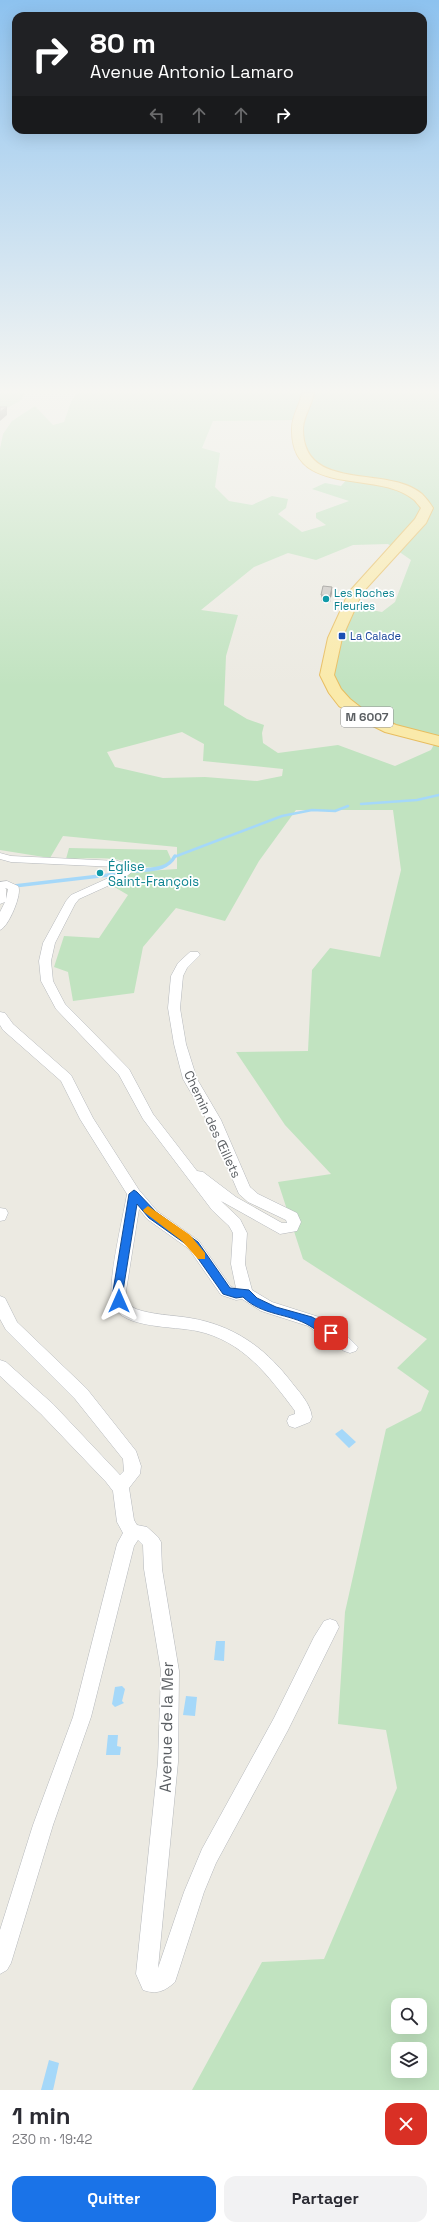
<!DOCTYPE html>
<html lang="fr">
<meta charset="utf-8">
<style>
:root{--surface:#fff;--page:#f2f2f3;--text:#2b2b33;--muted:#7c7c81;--accent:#1a73e8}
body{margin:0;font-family:"Space Grotesk",sans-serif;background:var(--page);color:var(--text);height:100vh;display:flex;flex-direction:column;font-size:15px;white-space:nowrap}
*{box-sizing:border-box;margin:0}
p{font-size:13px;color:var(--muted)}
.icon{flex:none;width:22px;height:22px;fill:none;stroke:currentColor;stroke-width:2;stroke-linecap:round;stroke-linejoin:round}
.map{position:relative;height:2090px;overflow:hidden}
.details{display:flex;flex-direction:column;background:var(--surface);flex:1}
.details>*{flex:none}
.guide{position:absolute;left:12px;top:12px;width:415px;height:122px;border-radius:12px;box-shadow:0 4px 16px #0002;background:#202124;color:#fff;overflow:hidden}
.buttons{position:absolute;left:391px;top:1998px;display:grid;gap:8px}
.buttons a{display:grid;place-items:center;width:36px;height:36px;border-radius:8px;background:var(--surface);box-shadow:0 4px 16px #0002;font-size:20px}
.pin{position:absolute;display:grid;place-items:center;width:34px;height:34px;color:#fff;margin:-17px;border-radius:8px;box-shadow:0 2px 6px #0006}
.me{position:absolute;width:44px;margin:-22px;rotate:0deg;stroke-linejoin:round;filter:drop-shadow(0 0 3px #0008)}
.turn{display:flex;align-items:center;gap:14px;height:84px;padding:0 12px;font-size:18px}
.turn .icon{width:52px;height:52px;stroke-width:2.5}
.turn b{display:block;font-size:28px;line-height:34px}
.lanes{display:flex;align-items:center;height:38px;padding:0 12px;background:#0003;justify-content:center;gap:20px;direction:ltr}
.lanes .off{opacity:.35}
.round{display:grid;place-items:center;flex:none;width:42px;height:42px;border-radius:12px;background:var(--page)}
.head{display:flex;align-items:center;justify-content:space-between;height:68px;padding:0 12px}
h1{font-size:24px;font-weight:800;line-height:30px}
.cta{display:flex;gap:8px;margin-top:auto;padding:8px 12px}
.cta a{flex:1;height:46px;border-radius:12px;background:var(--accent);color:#fff;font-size:16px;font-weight:800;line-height:46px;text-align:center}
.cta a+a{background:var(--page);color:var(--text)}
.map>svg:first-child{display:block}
.green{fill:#c1e3c0;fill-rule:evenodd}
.water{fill:#a5d8f9}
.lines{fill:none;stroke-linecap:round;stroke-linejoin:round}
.stream-far1{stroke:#a5d8f9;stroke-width:2.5}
.stream{stroke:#a5d8f9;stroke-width:3.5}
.minor-casing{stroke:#b5b8bc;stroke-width:1}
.primary-casing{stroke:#e8bd5f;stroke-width:2}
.minor{fill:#fff;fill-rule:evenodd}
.primary{fill:#faeaaa;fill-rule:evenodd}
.wall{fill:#aeaaa7}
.shaded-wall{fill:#8d8b88}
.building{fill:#cac6c2;stroke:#8d8b88}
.route{fill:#1a73e8;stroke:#114b97}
.slow{fill:#f59e0b}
.culture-dot{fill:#0f9aa8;stroke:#fff;stroke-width:1.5}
.transit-dot{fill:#1a4fb4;stroke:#fff;stroke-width:1.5}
.labels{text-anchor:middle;stroke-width:3.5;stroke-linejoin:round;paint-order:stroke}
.far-culture-label{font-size:11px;fill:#0d838f;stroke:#fff;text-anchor:start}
.far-transit-label{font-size:11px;fill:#164399;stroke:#fff;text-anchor:start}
.shield{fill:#fff;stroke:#8c8e91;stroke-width:1}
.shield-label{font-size:12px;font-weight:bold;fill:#5a5e62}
.culture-label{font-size:13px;fill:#0d838f;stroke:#fff;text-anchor:start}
.street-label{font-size:13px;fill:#5a5e62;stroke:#fff}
.near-street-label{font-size:16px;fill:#5a5e62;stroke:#fff}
</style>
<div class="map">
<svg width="439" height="2090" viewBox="0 0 439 2090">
<rect width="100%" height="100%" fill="#eceae2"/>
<!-- green -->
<path class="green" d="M 0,393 L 25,393 L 20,401 L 3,410 L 0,410 Z
M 77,393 L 439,393 L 439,2090 L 192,2090 L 262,1962 L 324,1959 L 397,1788 L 386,1730 L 338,1724 L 345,1612 L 386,1429 L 421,1411 L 429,1391 L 397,1368 L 427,1339 L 303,1259 L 278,1182 L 331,1174 L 285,1125 L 236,1052 L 308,1051 L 312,970 L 330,948 L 380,957 L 401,870 L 393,810 L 296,810 L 259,861 L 225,921 L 176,908 L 143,947 L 134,993 L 73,1001 L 68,972 L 54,967 L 64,936 L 99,938 L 128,895 L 111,885 L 132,872 L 177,869 L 177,847 L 63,836 L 50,858 L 0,850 L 0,449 L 3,434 L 12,421 L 35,406 L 53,425 L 64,422 L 71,402 ZM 303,420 C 304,429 303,442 306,451 C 311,467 337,472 350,476 L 341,486 L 325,483 L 312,489 L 349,501 L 316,513 L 316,518 L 326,525 L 302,532 L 278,514 L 286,508 L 288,499 L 272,496 L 252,505 L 229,501 L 215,487 L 220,453 L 202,448 L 213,421 ZM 388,544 L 411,560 L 395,602 L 382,612 L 355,607 C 346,627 332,651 333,674 C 334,709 411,731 438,737 L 431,750 L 395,766 L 338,745 L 278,753 L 263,743 L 262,733 L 264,725 L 247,719 L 224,705 L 226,656 L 238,615 L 201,610 L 254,567 L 288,553 L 316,560 L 353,545 ZM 182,732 L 204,744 L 203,761 L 283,769 L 282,776 L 257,781 L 205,777 L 163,778 L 115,767 L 107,752 ZM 398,2005 L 420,2005 L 420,2027 L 398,2027 ZM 398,2049 L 420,2049 L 420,2071 L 398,2071 Z
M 69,848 L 167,850 L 171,859 C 164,871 146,867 134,866 C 123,855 83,859 66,859 Z"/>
<!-- water -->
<path class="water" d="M 342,1429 L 356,1442 L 349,1448 L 335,1434 Z
M 216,1641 L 225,1641 L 224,1661 L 214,1660 Z
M 122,1686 L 125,1689 L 122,1701 L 124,1703 L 115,1707 L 112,1704 L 115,1687 Z
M 186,1696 L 197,1697 L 195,1716 L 183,1715 Z
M 108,1735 L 118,1735 L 117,1746 L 121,1747 L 120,1755 L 106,1755 Z
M 49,2060 L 59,2063 L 54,2086 L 53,2090 L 41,2090 Z"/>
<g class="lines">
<!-- stream-far1 -->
<path class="stream-far1" d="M 361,804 L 417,800 L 439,795
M 174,857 L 282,816 L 312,810 L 335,811 L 348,806"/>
<!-- stream -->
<path class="stream" d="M 135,871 C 150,869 167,871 175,856
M 14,886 L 117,874"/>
<!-- minor casing -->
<g class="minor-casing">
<path id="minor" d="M 0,853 L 11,856 L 118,861 L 130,866 L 132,872 L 123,879 L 79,899 L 75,904 L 55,943 L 51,961 L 53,981 L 65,1004 L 129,1069 L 153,1114 L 197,1171 L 203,1172 L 236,1197 L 282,1223 L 287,1223 L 286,1220 L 248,1202 L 239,1194 L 207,1120 L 183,1079 L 174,1044 L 168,1008 L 171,976 L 178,963 L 190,952 L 198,952 L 200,955 L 187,968 L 183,976 L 180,1008 L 186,1044 L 197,1079 L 221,1120 L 250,1187 L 258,1194 L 297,1213 L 301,1222 L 297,1231 L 280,1234 L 221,1201 L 240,1219 L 247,1233 L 245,1264 L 252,1290 L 272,1302 L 319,1317 L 346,1335 L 358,1347 L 356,1351 L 350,1353 L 344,1351 L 308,1326 L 261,1311 L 242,1299 L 236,1300 L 221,1295 L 189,1249 L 147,1219 L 139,1209 L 126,1291 C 127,1300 127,1305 136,1309 C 153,1315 172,1315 190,1318 C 232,1325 263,1346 289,1379 C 298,1391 310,1402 312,1417 L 310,1422 L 295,1428 L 289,1426 L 287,1421 L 289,1416 L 295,1414 L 295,1411 C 268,1375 243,1341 197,1331 C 174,1326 123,1329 113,1305 C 106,1286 123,1218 127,1194 L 80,1119 L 61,1081 L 3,1030 L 0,1025 L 0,1012 L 5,1013 L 13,1024 L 71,1075 L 93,1118 L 139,1190 L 157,1211 L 199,1241 L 231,1287 L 236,1288 L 231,1264 L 233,1233 L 229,1226 L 212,1210 L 143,1119 L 119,1075 L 56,1009 L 41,981 L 39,961 L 43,943 L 66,901 L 71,895 L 115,875 L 120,870 L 116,867 L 11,862 L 0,859 Z
M 7,881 L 18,886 C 23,893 8,928 0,930 L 0,912 L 5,902 L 0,904 L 0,882 ZM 5,888 L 8,889 L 6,899 L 6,889 Z
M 0,1208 L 6,1209 L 8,1213 L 5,1220 L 0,1221 Z
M 0,1296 L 5,1298 L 17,1322 L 87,1389 L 136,1451 L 141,1466 L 140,1474 L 129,1488 L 134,1520 L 137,1525 L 147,1527 L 158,1537 L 161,1542 L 162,1569 L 179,1671 L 178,1762 L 158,1968 L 184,1892 L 202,1849 L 274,1718 L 314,1637 L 324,1621 L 330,1619 L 336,1621 L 339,1627 L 288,1730 L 216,1863 L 204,1892 L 175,1982 C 165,1991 157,1995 143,1990 L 136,1974 L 158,1762 L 161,1671 L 144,1569 L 143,1545 L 138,1540 L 134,1546 L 91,1717 L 53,1825 L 11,1963 L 7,1970 L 0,1974 L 0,1930 L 33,1825 L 73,1717 L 117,1544 L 123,1533 L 117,1522 L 113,1491 L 106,1482 L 41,1414 L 0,1376 L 0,1360 L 6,1362 L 53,1404 L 120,1475 L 124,1471 L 123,1459 L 75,1399 L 6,1330 L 0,1319 Z"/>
</g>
<!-- primary casing -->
<g class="primary-casing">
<path id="primary" d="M 302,393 L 314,393 C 312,405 304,415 303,428 C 302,494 388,464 422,494 C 426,498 430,503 433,508 L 426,523 L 362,593 L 342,638 L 334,675 L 341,689 L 350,699 L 364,710 L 396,725 L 439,736 L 439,746 L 385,732 L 353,716 L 339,706 L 329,693 L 320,675 L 328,638 L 349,592 L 415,519 L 421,508 C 418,505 416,501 413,499 C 377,469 290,499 292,428 C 292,416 300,405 302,393 Z"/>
</g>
<!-- minor -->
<use href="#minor" class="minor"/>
<!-- primary -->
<use href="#primary" class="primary"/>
</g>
<!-- wall -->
<path class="wall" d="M 332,593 L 330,602 L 321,601 L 321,595 Z"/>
<!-- shaded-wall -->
<path class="shaded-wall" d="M 7,407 L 7,415 L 0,421 L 0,412 Z
M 332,587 L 332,593 L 330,602 L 330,596 Z"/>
<!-- building -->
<path class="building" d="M 0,407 L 7,407 L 0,412 Z
M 323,586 L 332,587 L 330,596 L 321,595 Z"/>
<!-- sky -->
<linearGradient id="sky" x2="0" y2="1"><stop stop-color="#8dc2ef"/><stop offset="0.57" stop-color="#f6f6f2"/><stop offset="1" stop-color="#f6f6f2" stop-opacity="0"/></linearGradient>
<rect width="439" height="686" fill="url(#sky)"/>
<!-- route -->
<path class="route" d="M 134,1190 L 137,1192 L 156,1212 L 198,1242 L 230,1288 L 249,1290 L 257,1298 L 276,1307 L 312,1317 L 335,1330 L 336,1333 L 335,1336 C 326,1339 317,1330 310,1326 C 289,1313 262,1316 243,1297 L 236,1298 L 223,1294 L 190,1247 L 149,1218 L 137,1204 L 123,1291 L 125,1301 L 119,1305 L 116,1304 L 113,1291 L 129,1194 Z"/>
<!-- slow -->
<path class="slow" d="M 148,1206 L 190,1235 L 205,1253 L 205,1259 L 198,1259 L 182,1241 L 144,1212 L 143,1210 Z"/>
<!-- markers -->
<g class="culture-dot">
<circle cx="326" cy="599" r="4"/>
<circle cx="100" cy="873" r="4"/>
</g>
<rect class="transit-dot" x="338" y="632" width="8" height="8" rx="2"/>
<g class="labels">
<!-- far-culture labels -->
<g class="far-culture-label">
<text x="334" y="597">Les Roches<tspan x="334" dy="13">Fleuries</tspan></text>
</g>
<!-- far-transit labels -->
<g class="far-transit-label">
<text x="350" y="640">La Calade</text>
</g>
<!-- shield labels -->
<rect class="shield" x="341" y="707" width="52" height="20" rx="3"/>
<g class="shield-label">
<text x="367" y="721">M 6007</text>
</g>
<!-- culture labels -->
<g class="culture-label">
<text x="108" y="871">Église<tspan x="108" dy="15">Saint-François</tspan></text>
</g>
<!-- street labels -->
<g class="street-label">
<text transform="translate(213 1124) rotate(65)" y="5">Chemin des Œillets</text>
</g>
<!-- near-street labels -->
<g class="near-street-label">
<text transform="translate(166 1727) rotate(-89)" y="6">Avenue de la Mer</text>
</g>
</g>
</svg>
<div class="buttons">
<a><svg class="icon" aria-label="search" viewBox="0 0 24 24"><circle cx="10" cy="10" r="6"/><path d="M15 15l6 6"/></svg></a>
<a><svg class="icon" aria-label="layers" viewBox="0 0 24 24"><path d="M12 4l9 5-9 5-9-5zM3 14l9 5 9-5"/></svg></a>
</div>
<div class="pin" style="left:331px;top:1333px;background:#d93025"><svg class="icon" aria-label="arrive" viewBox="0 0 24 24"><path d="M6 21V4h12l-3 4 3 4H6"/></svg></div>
<svg class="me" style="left:119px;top:1301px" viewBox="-20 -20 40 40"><path d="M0-17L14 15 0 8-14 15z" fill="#1a73e8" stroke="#fff" stroke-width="4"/></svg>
<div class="guide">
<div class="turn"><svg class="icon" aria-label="right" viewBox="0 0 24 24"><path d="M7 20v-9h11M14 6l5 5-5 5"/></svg><div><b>80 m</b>Avenue Antonio Lamaro</div></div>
<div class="lanes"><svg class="icon off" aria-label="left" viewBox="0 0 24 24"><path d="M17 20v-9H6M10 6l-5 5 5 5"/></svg><svg class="icon off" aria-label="ahead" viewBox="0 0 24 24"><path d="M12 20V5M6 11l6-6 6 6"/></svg><svg class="icon off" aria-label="ahead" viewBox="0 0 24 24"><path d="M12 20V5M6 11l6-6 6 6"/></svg><svg class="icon" aria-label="right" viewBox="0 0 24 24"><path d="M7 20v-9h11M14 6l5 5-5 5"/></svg></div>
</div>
</div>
<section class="details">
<div class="head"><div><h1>1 min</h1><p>230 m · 19:42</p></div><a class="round" style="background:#d93025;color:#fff"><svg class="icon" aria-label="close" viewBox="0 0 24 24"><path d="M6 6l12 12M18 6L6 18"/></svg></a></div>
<div class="cta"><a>Quitter</a><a>Partager</a></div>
</section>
